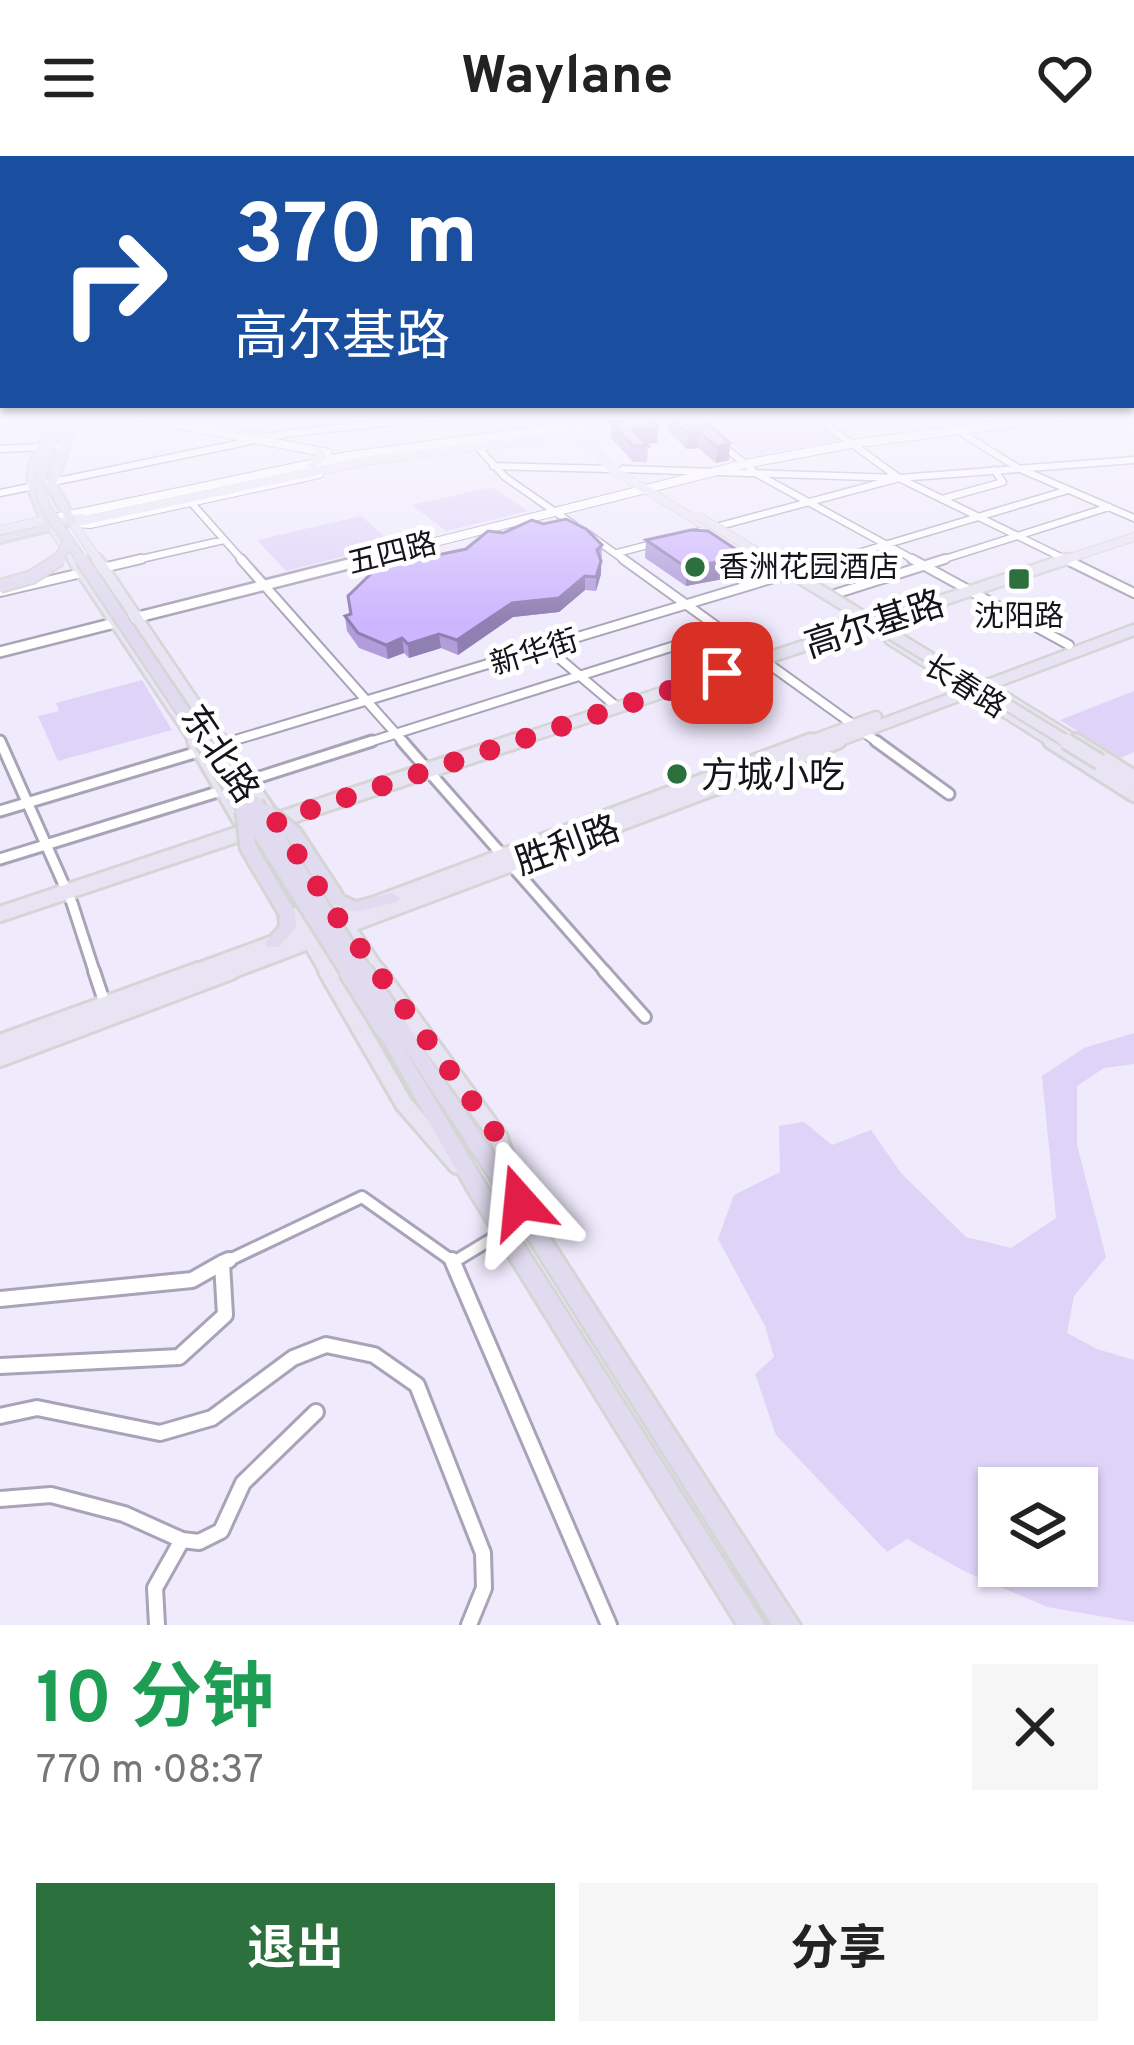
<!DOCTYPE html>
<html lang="zh">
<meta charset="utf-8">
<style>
:root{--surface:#fff;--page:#f6f6f6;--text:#222;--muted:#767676;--accent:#2c713d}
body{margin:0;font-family:Overpass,"Noto Sans SC",sans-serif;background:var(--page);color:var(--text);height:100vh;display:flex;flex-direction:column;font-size:45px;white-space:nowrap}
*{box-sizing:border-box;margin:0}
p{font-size:39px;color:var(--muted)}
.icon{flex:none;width:66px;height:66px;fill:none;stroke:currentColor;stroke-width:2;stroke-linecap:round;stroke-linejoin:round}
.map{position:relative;height:1469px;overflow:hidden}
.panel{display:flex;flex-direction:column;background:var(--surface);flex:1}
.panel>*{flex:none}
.guide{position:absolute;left:0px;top:0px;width:1134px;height:252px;box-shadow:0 3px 9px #0004;background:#1a4fa0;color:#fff;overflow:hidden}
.buttons{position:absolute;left:978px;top:1311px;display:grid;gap:24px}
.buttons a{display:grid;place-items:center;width:120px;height:120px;border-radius:0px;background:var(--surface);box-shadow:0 3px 9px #0004;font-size:60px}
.pin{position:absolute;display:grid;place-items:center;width:102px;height:102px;color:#fff;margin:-51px;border-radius:24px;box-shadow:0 6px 18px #0006}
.me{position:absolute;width:132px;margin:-66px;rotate:342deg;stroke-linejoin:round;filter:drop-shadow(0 0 9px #0008)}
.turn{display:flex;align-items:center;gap:42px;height:252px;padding:0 36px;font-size:54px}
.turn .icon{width:156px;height:156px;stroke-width:2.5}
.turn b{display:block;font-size:84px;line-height:102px}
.round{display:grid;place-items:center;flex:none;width:126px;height:126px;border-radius:0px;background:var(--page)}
.head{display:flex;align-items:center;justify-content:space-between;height:204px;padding:0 36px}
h1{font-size:72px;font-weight:700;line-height:90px;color:#1e9e55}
.cta{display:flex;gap:24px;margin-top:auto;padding:24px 36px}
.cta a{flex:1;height:138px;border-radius:0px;background:var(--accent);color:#fff;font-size:48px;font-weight:700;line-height:138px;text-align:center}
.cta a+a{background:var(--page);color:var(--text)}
header{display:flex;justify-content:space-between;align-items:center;height:156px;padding:0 36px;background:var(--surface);font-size:54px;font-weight:700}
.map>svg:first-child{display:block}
.green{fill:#dfd4f8;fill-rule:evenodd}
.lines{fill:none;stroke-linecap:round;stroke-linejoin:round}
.minor-far4-casing{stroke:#a9a3b7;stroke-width:9}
.minor-far3-casing{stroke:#a9a3b7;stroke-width:12}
.minor-far2-casing{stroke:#a9a3b7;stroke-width:15}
.minor-far1-casing{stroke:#a9a3b7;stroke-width:16}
.minor-casing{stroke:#a9a3b7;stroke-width:20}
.tertiary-far1-casing{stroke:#a9a3b7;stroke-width:9}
.tertiary-casing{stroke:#a9a3b7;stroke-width:12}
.secondary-far1-casing{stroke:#a9a3b7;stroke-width:10}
.secondary-casing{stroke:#a9a3b7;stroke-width:14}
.primary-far3-casing{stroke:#d5d5d6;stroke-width:10}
.primary-far2-casing{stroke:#d5d5d6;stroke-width:15}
.primary-far1-casing{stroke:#d5d5d6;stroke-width:20}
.primary-casing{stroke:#d5d5d6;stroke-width:22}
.trunk-casing{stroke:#d5d5d6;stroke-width:6}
.minor-far4{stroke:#fff;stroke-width:6}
.minor-far3{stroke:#fff;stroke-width:8}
.minor-far2{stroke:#fff;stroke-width:9}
.minor-far1{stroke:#fff;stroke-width:10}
.minor{stroke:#fff;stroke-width:14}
.tertiary-far1{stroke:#fff;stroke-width:6}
.tertiary{stroke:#fff;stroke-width:8}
.secondary-far1{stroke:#fff;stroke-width:8}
.secondary{stroke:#fff;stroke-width:9}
.primary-far3{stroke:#e8e4f3;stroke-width:8}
.primary-far2{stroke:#e8e4f3;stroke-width:10}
.primary-far1{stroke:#e8e4f3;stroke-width:14}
.primary{stroke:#e8e4f3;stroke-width:16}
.trunk{fill:#e0dbef;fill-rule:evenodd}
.primary-bridge-far2-casing{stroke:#d5d5d6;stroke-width:10;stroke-linecap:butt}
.primary-bridge-far1-casing{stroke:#d5d5d6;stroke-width:15;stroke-linecap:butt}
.primary-bridge-casing{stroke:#d5d5d6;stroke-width:20;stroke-linecap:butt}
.trunk-bridge-far3-casing{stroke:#d5d5d6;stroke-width:12;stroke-linecap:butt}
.trunk-bridge-far2-casing{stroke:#d5d5d6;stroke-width:16;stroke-linecap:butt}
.trunk-bridge-far1-casing{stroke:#d5d5d6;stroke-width:21;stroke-linecap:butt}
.trunk-bridge-casing{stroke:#d5d5d6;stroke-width:24;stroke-linecap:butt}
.primary-bridge-far2{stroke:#e8e4f3;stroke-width:8}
.primary-bridge-far1{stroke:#e8e4f3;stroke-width:10}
.primary-bridge{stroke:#e8e4f3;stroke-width:14}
.trunk-bridge-far3{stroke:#e0dbef;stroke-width:9}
.trunk-bridge-far2{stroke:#e0dbef;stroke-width:12}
.trunk-bridge-far1{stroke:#e0dbef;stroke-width:15}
.trunk-bridge{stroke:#e0dbef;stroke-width:18}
.wall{fill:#b09dda}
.shaded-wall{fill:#907fb2}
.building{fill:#cdb6fe;stroke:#907fb2;stroke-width:3}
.route{stroke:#e11d48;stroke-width:21;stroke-dasharray:0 37.8}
.poi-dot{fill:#2c713d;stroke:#fff;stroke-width:4.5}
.labels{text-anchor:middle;stroke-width:10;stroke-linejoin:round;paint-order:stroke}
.far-street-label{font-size:30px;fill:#16131b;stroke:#fff}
.far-poi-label{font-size:30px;fill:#16131b;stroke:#fff;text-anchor:start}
.street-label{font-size:36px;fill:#16131b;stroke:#fff}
.poi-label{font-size:36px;fill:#16131b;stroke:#fff;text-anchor:start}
</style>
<header><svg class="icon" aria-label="menu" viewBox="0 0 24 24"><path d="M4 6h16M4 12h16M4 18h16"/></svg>Waylane<svg class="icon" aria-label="heart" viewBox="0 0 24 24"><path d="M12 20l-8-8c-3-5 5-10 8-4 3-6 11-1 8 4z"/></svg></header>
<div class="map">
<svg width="1134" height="1469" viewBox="0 0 1134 1469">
<rect width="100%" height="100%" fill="#efeafc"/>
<!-- green -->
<path class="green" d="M 753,260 L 807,260 L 839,284 L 748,301 L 703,266 Z
M 492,331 L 528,355 L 446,375 L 412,349 Z
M 361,360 L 393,388 L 286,415 L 257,384 Z
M 142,524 L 172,574 L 58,605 L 38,560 L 59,555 L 56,547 Z
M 1134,535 L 1134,596 L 1120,602 L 1060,564 Z
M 1134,877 L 1134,908 L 1104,912 L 1077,930 L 1077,989 L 1106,1101 L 1074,1140 L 1067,1177 L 1097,1193 L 1134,1204 L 1134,1466 L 1047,1451 L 964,1415 L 907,1383 L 887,1396 L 776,1279 L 755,1218 L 774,1201 L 765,1170 L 718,1083 L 734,1039 L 780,1016 L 779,970 L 804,966 L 832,989 L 871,974 L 901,1017 L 966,1081 L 1011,1092 L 1056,1062 L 1042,920 L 1084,892 ZM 999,1332 L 1077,1332 L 1077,1410 L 999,1410 Z"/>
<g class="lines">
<!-- minor-far4 casing -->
<g class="minor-far4-casing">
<path id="minor-far4" d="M 957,274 L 1018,312 L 1134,362
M 473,286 L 505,321 L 574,369
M 721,288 L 757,318 L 918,406
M 0,293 L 63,290
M 188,343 L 244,406
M 942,343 L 1003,326 L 994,314
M 588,378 L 627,406
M 690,378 L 899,322
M 617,397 L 656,387
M 128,406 L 224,384
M 828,406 L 1068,334
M 935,406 L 1109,351"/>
</g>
<!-- minor-far3 casing -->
<g class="minor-far3-casing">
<path id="minor-far3" d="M 241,403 L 405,588
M 623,403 L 880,588
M 912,403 L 1069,489
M 0,436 L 141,403
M 835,438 L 945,403
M 547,492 L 618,552
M 222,588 L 837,403
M 363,588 L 725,474"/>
</g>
<!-- minor-far2 casing -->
<g class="minor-far2-casing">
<path id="minor-far2" d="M 0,585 L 72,747 L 95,818
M 402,585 L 607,818
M 876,585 L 949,638
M 222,588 L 231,585
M 247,625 L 372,585
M 0,655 L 201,595
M 0,703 L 224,634"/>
</g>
<!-- minor-far1 casing -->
<g class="minor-far1-casing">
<path id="minor-far1" d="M 94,815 L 105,848
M 604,815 L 645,861
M 223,1107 L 362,1041 L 451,1104
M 452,1107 L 505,1075"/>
</g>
<!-- minor casing -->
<g class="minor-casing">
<path id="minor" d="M 452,1104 L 609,1469
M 0,1143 L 192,1124 L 222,1107
M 0,1210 L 179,1201 L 225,1159 L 222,1107 L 229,1104
M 0,1260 L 37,1252 L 160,1277 L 212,1262 L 293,1202 L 326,1189 L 374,1199 L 417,1229 L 483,1397 L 484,1432 L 469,1469
M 0,1343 L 51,1339 L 124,1358 L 182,1384 L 199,1386 L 221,1375 L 243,1327 L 316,1256
M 157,1469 L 155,1432 L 182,1384"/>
</g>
<!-- tertiary-far1 casing -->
<g class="tertiary-far1-casing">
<path id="tertiary-far1" d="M 814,260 L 899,322 L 1071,406
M 493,310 L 612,313
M 623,313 L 899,322 L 1134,304
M 0,337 L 284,278 L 446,260"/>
</g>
<!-- tertiary casing -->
<g class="tertiary-casing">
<path id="tertiary" d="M 1065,403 L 1134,437"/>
</g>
<!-- secondary-far1 casing -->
<g class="secondary-far1-casing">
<path id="secondary-far1" d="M 134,260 L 328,297
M 46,364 L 348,300 L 580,269
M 74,367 L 90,368 L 319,318
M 356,406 L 745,308 L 851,288 L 1069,260"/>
</g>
<!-- secondary casing -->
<g class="secondary-casing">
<path id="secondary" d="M 0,496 L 368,403"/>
</g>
<!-- primary-far3 casing -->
<g class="primary-far3-casing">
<path id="primary-far3" d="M 561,260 L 612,313 L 765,406
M 708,264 L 739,260
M 312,308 L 322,301 L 318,295
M 0,374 L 46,364
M 75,406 L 49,368 L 81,362
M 99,406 L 73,367 L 364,305 L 714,260
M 1058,406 L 1134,381"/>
</g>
<!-- primary-far2 casing -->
<g class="primary-far2-casing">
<path id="primary-far2" d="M 73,403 L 197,588
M 97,403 L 222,588
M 760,403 L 779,415
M 890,483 L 1056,588
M 991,533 L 1080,588
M 507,588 L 1067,403
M 803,588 L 876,561
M 830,588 L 1134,474"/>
</g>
<!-- primary-far1 casing -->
<g class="primary-far1-casing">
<path id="primary-far1" d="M 195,585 L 329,818
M 220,585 L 379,818
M 1051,585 L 1134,638
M 1075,585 L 1134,622
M 272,666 L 516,585
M 0,758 L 251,674
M 335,763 L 811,585
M 341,772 L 838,585
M 189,818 L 315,772
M 223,818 L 321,781"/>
</g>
<!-- primary casing -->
<g class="primary-casing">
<path id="primary" d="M 327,815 L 404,948 L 457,1009
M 377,815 L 499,982 L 519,1045
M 0,887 L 198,815
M 0,902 L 231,815"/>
</g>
<!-- trunk casing -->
<g class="trunk-casing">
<path id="trunk" d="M 53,260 L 61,260 C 37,309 26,317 54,368 L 67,365 L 46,329 L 71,260 L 79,260 L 56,329 L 78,367 L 0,386 L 0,380 L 37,372 L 37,368 L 43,366 C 16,318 30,305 53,260 Z
M 148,260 L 166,260 L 273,280 L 269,283 Z
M 336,737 L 356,746 L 392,737 L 400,742 L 397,746 L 355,756 L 331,746 L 328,742 Z
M 287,752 L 295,757 L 296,771 L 279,791 L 267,791 L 265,787 L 280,770 L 279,757 Z
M 397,861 L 403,863 L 552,1085 L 800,1469 L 772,1469 L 490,1022 L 401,887 L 484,1026 L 765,1469 L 737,1469 L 470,1038 L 379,878 L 376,874 L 379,870 L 390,869 L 391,863 Z"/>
</g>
<!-- minor-far4 -->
<use href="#minor-far4" class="minor-far4"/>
<!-- minor-far3 -->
<use href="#minor-far3" class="minor-far3"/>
<!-- minor-far2 -->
<use href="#minor-far2" class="minor-far2"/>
<!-- minor-far1 -->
<use href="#minor-far1" class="minor-far1"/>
<!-- minor -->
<use href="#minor" class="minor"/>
<!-- tertiary-far1 -->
<use href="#tertiary-far1" class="tertiary-far1"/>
<!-- tertiary -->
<use href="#tertiary" class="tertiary"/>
<!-- secondary-far1 -->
<use href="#secondary-far1" class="secondary-far1"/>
<!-- secondary -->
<use href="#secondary" class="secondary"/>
<!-- primary-far3 -->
<use href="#primary-far3" class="primary-far3"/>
<!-- primary-far2 -->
<use href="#primary-far2" class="primary-far2"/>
<!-- primary-far1 -->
<use href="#primary-far1" class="primary-far1"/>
<!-- primary -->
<use href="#primary" class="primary"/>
<!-- trunk -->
<use href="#trunk" class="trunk"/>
<!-- primary-bridge-far2 casing -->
<g class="primary-bridge-far2-casing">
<path id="primary-bridge-far2" d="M 698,360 L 774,406"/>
</g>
<!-- primary-bridge-far1 casing -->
<g class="primary-bridge-far1-casing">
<path id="primary-bridge-far1" d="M 769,403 L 1071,588"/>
</g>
<!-- primary-bridge casing -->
<g class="primary-bridge-casing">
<path id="primary-bridge" d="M 1066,585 L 1100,606"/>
</g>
<!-- trunk-bridge-far3 casing -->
<g class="trunk-bridge-far3-casing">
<path id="trunk-bridge-far3" d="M 63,260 C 26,344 34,333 83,406
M 57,406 L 69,385"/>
</g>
<!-- trunk-bridge-far2 casing -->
<g class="trunk-bridge-far2-casing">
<path id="trunk-bridge-far2" d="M 81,403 L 205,588
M 0,430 L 32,421 L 60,403"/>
</g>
<!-- trunk-bridge-far1 casing -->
<g class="trunk-bridge-far1-casing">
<path id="trunk-bridge-far1" d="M 203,585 L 350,818
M 255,648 L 365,818
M 244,655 L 248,691 L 287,757
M 267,656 L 294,678 L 336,742"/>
</g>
<!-- trunk-bridge casing -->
<g class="trunk-bridge-casing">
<path id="trunk-bridge" d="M 348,815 L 385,874
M 363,815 L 397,867"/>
</g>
<!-- primary-bridge-far2 -->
<use href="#primary-bridge-far2" class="primary-bridge-far2"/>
<!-- primary-bridge-far1 -->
<use href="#primary-bridge-far1" class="primary-bridge-far1"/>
<!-- primary-bridge -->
<use href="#primary-bridge" class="primary-bridge"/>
<!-- trunk-bridge-far3 -->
<use href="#trunk-bridge-far3" class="trunk-bridge-far3"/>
<!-- trunk-bridge-far2 -->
<use href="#trunk-bridge-far2" class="trunk-bridge-far2"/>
<!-- trunk-bridge-far1 -->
<use href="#trunk-bridge-far1" class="trunk-bridge-far1"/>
<!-- trunk-bridge -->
<use href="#trunk-bridge" class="trunk-bridge"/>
</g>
<!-- wall -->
<path class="wall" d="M 669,260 L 698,260 L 729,304 L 716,307 L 698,292 L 687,293 L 668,275 Z
M 611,266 L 658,271 L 657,287 L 646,288 L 648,290 L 647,306 L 633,306 L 611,282 Z
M 543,368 L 602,389 L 601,418 L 596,435 L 585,434 L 559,456 L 513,461 L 458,499 L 441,492 L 409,502 L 404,497 L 388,503 L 359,492 L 347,475 L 345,460 L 351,459 L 428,401 L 466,393 L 503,377 Z
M 646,384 L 746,400 L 744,419 L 686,430 L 645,402 Z"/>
<!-- shaded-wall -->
<path class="shaded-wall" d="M 658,271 L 657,287 L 633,290 L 632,274 Z
M 699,276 L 698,292 L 687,293 L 688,277 Z
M 730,287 L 729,304 L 716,307 L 717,291 Z
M 746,400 L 744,419 L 686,430 L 687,412 Z
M 601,405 L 601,418 L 596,435 L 596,421 Z
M 585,420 L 585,434 L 559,456 L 513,461 L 458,499 L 457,484 L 512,447 Z
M 439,478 L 441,492 L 409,502 L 408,488 Z
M 402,482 L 404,497 L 388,503 L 386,489 Z"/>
<!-- building -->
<path class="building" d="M 670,260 L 698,260 L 730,287 L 717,291 L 699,276 L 688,277 Z
M 648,262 L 658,271 L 632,274 L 648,290 L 633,290 L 611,266 Z
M 566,363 L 586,373 L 602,389 L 597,394 L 601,405 L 596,421 L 585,420 L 559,442 L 512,447 L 457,484 L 439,478 L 408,488 L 402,482 L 386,489 L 358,477 L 345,460 L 351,458 L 348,440 L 379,410 L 406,398 L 428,401 L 466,393 L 488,375 L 503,377 L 532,364 L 543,368 Z
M 691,374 L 708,375 L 746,400 L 687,412 L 646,384 Z"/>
<!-- sky -->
<linearGradient id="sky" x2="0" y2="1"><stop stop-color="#8ea3e5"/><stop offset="0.56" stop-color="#f8f6fe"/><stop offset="1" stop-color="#f8f6fe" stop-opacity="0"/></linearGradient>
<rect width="1134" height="466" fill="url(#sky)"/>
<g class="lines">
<!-- route -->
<path class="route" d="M 520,1046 L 499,982 L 338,762 L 276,665 L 722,517"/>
</g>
<!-- markers -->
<g class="poi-dot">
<circle cx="695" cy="411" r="12"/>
<rect x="1007" y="411" width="24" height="24" rx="6"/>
<circle cx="677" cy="618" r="12"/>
</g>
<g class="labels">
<!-- far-street labels -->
<g class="far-street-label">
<text transform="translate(392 397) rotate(-14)" y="10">五四路</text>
<text transform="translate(534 496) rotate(-17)" y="10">新华街</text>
<text transform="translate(965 530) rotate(32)" y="10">长春路</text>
</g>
<!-- far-poi labels -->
<g class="far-poi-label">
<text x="719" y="421">香洲花园酒店</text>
<text x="1019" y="470" text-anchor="middle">沈阳路</text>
</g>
<!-- street labels -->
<g class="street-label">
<text transform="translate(874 467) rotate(-18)" y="13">高尔基路</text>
<text transform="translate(221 597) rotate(56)" y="13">东北路</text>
<text transform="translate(567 688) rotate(-20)" y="13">胜利路</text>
</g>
<!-- poi labels -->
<g class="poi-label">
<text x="701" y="631">方城小吃</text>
</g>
</g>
</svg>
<div class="buttons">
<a><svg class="icon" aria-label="layers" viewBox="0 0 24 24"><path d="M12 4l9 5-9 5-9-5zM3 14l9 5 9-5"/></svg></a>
</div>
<div class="pin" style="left:722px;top:517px;background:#d93025"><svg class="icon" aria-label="arrive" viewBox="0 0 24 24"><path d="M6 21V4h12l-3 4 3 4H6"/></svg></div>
<svg class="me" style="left:520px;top:1046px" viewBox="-20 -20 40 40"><path d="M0-17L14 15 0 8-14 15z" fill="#e11d48" stroke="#fff" stroke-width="4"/></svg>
<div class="guide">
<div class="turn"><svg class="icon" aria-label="right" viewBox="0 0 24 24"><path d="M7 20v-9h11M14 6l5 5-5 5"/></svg><div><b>370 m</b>高尔基路</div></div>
</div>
</div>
<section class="panel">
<div class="head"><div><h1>10 分钟</h1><p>770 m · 08:37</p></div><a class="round"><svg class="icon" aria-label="close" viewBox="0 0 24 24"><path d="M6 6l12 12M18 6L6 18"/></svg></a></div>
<div class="cta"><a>退出</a><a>分享</a></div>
</section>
